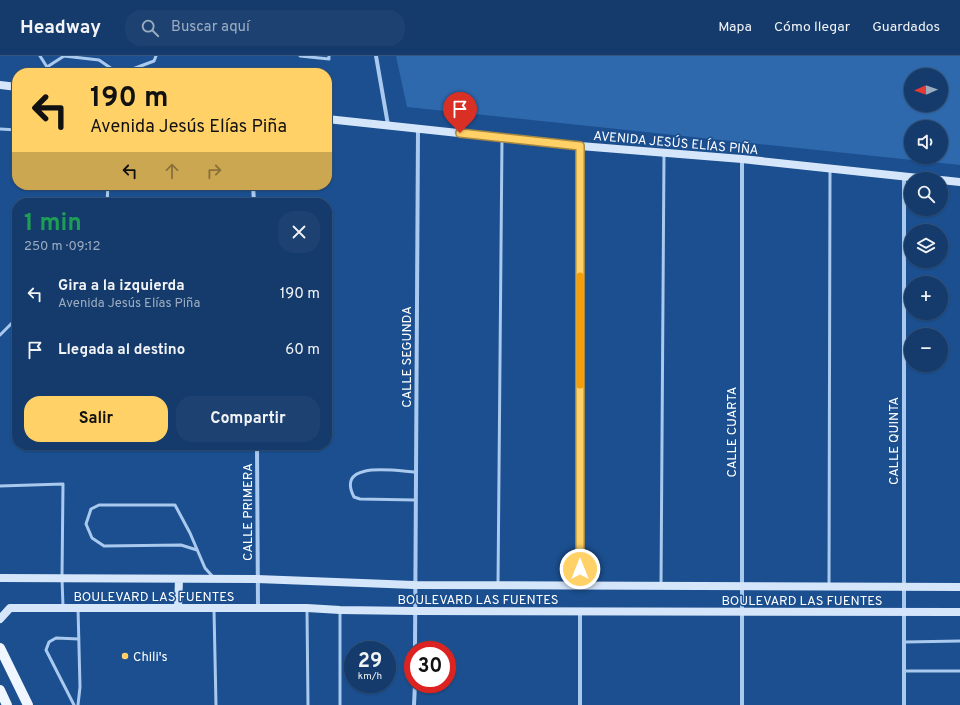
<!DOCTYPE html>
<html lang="es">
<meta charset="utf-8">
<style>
:root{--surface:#143b6b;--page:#1d4271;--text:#f1f3f6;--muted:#9dadc1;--line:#33557e;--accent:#ffd166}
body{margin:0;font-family:Overpass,sans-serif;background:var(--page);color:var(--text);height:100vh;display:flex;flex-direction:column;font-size:15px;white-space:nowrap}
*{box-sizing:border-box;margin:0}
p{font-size:13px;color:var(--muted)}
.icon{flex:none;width:22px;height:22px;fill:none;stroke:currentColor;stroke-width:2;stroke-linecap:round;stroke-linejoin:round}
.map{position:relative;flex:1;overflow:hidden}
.side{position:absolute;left:12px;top:142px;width:320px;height:252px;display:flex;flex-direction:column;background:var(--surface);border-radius:16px;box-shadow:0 1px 3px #0004,0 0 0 1px var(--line)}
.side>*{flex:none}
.banner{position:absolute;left:12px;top:12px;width:320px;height:122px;border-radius:16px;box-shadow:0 1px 3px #0004,0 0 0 1px var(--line);background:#ffd166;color:#111;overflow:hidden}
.needle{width:26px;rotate:268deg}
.buttons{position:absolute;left:904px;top:12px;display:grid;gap:8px}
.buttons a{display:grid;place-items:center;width:44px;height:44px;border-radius:50%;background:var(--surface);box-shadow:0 1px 3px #0004,0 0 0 1px var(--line);font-size:20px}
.speed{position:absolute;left:344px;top:585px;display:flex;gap:8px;font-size:20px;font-weight:700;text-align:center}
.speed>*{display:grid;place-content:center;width:52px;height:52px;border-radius:50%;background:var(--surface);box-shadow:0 1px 3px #0004,0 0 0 1px var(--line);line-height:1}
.speed small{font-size:10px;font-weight:400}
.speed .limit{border:6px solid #d22;background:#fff;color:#111}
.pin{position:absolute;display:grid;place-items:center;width:34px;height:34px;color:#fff;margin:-41px -17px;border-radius:50% 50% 50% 0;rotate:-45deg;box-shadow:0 0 4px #0007}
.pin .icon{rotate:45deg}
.me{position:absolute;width:44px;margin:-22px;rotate:0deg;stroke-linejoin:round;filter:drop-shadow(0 0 3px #0008)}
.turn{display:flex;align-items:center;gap:14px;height:84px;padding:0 12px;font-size:18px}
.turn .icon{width:52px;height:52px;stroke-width:2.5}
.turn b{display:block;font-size:28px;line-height:34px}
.lanes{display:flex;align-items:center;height:38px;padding:0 12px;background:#0003;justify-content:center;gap:20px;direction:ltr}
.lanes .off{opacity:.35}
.round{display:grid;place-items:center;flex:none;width:42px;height:42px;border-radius:16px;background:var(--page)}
.overview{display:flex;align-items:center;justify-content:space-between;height:68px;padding:0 12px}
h1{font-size:24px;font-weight:700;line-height:30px;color:#1e9e55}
.action{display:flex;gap:8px;margin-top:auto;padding:8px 12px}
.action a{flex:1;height:46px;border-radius:16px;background:var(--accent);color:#111;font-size:16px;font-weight:700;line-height:46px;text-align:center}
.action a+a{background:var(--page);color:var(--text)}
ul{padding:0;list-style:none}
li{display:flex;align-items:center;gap:12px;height:56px;padding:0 12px}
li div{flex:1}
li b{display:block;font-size:15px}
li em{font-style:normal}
header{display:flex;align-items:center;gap:24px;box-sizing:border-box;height:56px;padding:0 20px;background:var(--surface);border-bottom:1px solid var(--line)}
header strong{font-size:19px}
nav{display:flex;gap:22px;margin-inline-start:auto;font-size:14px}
.search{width:280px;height:36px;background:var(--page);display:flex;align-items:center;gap:10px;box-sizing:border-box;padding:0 14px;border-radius:16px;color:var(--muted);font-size:15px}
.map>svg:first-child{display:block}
.green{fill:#2e69ad;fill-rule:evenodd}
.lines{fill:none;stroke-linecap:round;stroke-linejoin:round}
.lane{stroke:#a9c9ee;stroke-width:3}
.street{stroke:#a9c9ee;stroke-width:4}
.secondary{stroke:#d6e6fa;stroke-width:8}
.primary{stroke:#f0f6ff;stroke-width:10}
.route-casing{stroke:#a68842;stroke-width:10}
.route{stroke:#ffd166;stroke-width:7}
.slow{stroke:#f59e0b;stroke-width:7}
.poi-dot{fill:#ffd166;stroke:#1b4f8f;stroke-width:1.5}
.labels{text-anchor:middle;stroke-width:3;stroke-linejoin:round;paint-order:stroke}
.street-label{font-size:13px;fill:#fff;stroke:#1b4f8f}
.poi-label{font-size:13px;fill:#fff;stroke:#1b4f8f;text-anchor:start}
</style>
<header>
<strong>Headway</strong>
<div class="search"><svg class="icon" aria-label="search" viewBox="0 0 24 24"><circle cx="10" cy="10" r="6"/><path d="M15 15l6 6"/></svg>Buscar aquí</div>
<nav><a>Mapa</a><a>Cómo llegar</a><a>Guardados</a></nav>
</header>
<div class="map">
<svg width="960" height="649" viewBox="0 0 960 649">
<rect width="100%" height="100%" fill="#1b4f8f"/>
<!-- green -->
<path class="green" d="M 396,0 L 960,0 L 960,109 L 407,51 ZM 911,19 L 941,19 L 941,49 L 911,49 ZM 911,71 L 941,71 L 941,101 L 911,101 Z"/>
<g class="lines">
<!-- lane -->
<path class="lane" d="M 40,0 L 47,11
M 300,0 L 329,3 L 329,0
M 42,17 L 47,11 L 64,0 L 99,4 L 118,17
M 122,17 L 154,5 L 156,0
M 0,73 L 17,74
M 107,147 L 108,129
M 0,279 L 17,262
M 415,416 C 396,415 335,404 354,441 L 360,443 L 415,444
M 0,430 L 63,428 L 62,522 L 63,551
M 197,494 L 181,489 L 104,490 L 92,482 L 86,468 L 91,453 L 99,449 L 175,449 L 190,477 L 205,512 L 214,522
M 498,529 L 502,82
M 661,530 L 664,97
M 829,530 L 830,114
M 78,552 L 80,631 L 78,649
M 214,554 L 216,649
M 307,554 L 308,649
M 905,586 L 960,585
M 904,615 L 960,615
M 74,649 L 46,594 L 49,586 L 56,582 L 79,583
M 340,649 L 340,554"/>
<!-- street -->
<path class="street" d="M 376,0 L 388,69
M 580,90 L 581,528
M 904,120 L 904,649
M 253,129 L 254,147
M 257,389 L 258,552
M 415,594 L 418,73
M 414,649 L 415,628
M 580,649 L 580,555
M 742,649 L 742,103"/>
<!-- secondary -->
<path class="secondary" d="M 0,29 L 17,31
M 327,63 L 580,90 L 742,103 L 928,123
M 941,124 L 960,126
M 0,522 L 257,523 L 414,529 L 960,531
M 178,552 L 179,523
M 0,563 L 10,552 L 307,552 L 340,554 L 415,555 L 960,556"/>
<!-- primary -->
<path class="primary" d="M 0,592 L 28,649
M 0,634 L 7,649"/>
</g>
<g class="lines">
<!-- route casing -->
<g class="route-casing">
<path id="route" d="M 460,77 L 580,90 L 580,513"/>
</g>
<!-- route -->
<use href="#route" class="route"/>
<!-- slow -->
<path class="slow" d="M 580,220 L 580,329"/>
</g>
<!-- markers -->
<circle class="poi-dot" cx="125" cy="600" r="4"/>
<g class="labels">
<!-- street labels -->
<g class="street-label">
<text transform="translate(676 86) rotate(5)" y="5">AVENIDA JESÚS ELÍAS PIÑA</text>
<text transform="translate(406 301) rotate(-90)" y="5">CALLE SEGUNDA</text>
<text transform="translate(731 376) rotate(-90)" y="5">CALLE CUARTA</text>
<text transform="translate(893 385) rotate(-90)" y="5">CALLE QUINTA</text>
<text transform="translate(247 456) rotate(-90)" y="5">CALLE PRIMERA</text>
<text x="154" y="545">BOULEVARD LAS FUENTES</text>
<text x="478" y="548">BOULEVARD LAS FUENTES</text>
<text x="802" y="549">BOULEVARD LAS FUENTES</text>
</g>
<!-- poi labels -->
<g class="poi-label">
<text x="133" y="605">Chili's</text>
</g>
</g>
</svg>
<div class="buttons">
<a><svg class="needle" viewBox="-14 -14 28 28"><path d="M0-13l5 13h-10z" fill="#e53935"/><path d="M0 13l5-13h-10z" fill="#9dadc1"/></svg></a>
<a><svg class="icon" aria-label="sound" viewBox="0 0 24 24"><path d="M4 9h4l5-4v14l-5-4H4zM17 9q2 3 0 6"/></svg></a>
<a><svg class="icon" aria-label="search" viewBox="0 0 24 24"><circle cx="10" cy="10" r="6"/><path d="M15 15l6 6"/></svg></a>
<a><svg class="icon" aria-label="layers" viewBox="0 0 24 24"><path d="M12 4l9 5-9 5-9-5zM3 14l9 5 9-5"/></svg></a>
<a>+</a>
<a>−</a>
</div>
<div class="speed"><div>29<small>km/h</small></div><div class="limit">30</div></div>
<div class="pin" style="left:460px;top:77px;background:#d93025"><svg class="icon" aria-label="arrive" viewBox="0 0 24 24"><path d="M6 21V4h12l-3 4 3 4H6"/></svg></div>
<svg class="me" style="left:580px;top:513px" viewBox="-20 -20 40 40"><circle r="17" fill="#ffd166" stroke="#fff" stroke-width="3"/><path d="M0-11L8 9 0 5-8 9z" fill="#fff"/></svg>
<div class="banner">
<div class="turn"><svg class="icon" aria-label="left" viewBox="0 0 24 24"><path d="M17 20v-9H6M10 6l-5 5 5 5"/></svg><div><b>190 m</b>Avenida Jesús Elías Piña</div></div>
<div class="lanes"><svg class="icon" aria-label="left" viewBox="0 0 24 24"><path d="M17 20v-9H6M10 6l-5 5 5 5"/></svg><svg class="icon off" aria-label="ahead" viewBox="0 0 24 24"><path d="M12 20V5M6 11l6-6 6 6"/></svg><svg class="icon off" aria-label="right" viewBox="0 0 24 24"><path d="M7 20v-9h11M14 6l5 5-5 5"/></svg></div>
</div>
<section class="side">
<div class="overview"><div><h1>1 min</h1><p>250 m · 09:12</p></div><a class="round"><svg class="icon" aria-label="close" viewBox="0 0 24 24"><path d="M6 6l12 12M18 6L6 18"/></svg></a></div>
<ul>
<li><svg class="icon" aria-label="left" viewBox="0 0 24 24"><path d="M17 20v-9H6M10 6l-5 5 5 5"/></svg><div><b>Gira a la izquierda</b><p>Avenida Jesús Elías Piña</p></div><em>190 m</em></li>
<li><svg class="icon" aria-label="arrive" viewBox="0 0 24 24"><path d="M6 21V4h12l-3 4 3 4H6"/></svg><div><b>Llegada al destino</b></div><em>60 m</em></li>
</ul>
<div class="action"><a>Salir</a><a>Compartir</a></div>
</section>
</div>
